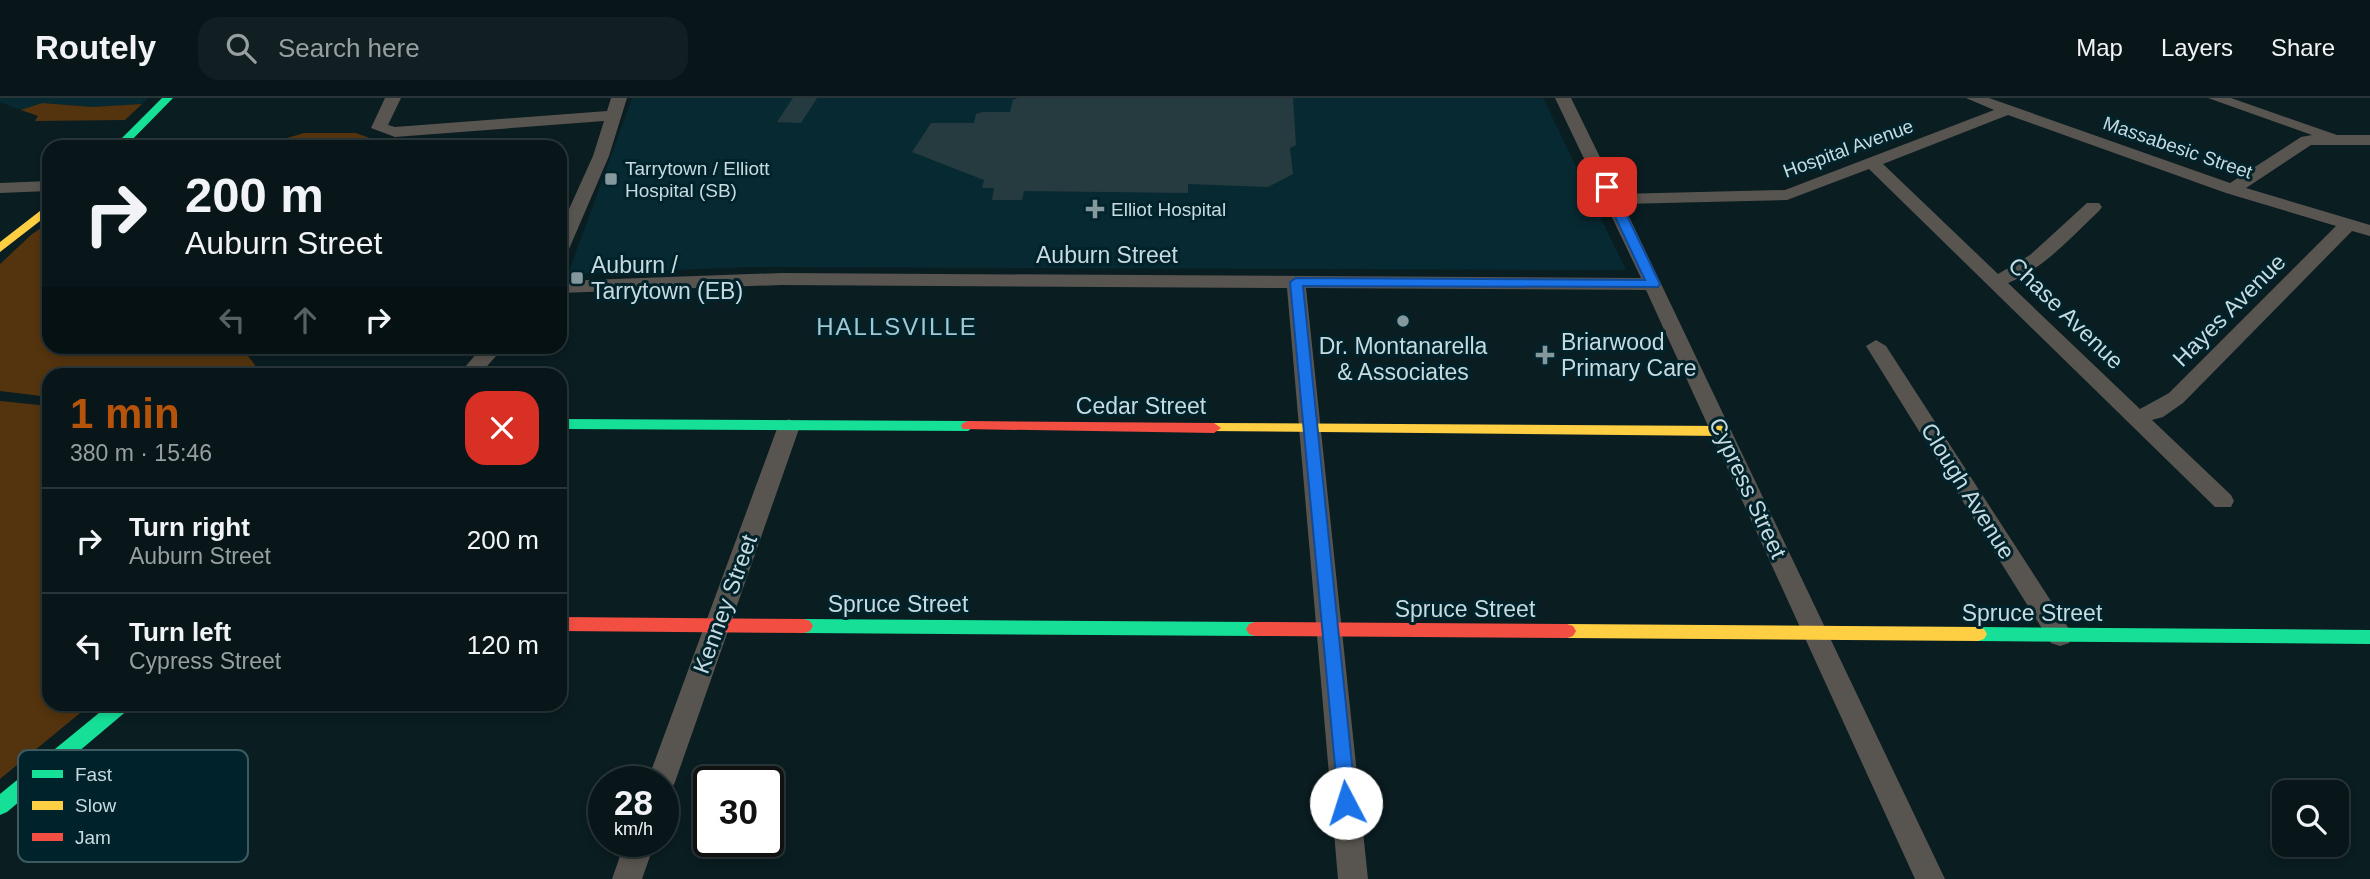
<!DOCTYPE html>
<meta charset="utf-8">
<style>
:root{--surface:#081619;--page:#111f22;--text:#f1f3f6;--muted:#989fa2;--line:#293538;--accent:#b45309}
body{margin:0;font-family:Helvetica,sans-serif;background:var(--page);color:var(--text);height:100vh;display:flex;flex-direction:column;font-size:26px;white-space:nowrap}
*{box-sizing:border-box;margin:0}
p{font-size:23px;color:var(--muted)}
.icon{flex:none;width:38px;height:38px;fill:none;stroke:currentColor;stroke-width:2;stroke-linecap:round;stroke-linejoin:round}
.map{position:relative;flex:1;overflow:hidden}
.panel{position:absolute;left:42px;top:270px;width:525px;height:343px;display:flex;flex-direction:column;background:var(--surface);border-radius:21px;box-shadow:0 4px 10px #0003,0 0 0 2px var(--line)}
.panel>*{flex:none}
.top-card{position:absolute;left:42px;top:42px;width:525px;height:214px;border-radius:21px;box-shadow:0 4px 10px #0003,0 0 0 2px var(--line);background:#081619;color:var(--text);overflow:hidden}
.fabs{position:absolute;left:2272px;top:682px;display:grid;gap:14px}
.fabs a{display:grid;place-items:center;width:77px;height:77px;border-radius:14px;background:var(--surface);box-shadow:0 4px 10px #0003,0 0 0 2px var(--line);font-size:35px}
.speed{position:absolute;left:588px;top:668px;display:flex;gap:14px;font-size:35px;font-weight:700;text-align:center}
.speed>*{display:grid;place-content:center;width:91px;height:91px;border-radius:50%;background:var(--surface);box-shadow:0 4px 10px #0003,0 0 0 2px var(--line);line-height:1}
.speed small{font-size:18px;font-weight:400}
.speed .limit{border:4px solid #111;border-radius:10px;background:#fff;color:#111}
.pin{position:absolute;display:grid;place-items:center;width:60px;height:60px;color:#fff;margin:-30px;border-radius:14px;box-shadow:0 4px 10px #0006}
.me{position:absolute;width:77px;margin:-38px;rotate:355deg;stroke-linejoin:round;filter:drop-shadow(0 0 5px #0008)}
.turn{display:flex;align-items:center;gap:24px;height:147px;padding:0 28px;font-size:32px}
.turn .icon{width:91px;height:91px;stroke-width:2.5}
.turn b{display:block;font-size:49px;line-height:60px}
.lanes{display:flex;align-items:center;height:66px;padding:0 28px;background:#0003;justify-content:center;gap:35px;direction:ltr}
.lanes .off{opacity:.35}
.round{display:grid;place-items:center;flex:none;width:74px;height:74px;border-radius:21px;background:var(--page)}
.head{display:flex;align-items:center;justify-content:space-between;height:119px;padding:0 28px}
h1{font-size:42px;font-weight:700;line-height:52px;color:var(--accent)}
ul{padding:0;list-style:none}
li{display:flex;align-items:center;gap:21px;height:105px;padding:0 28px;border-top:2px solid var(--line)}
li div{flex:1}
li b{display:block;font-size:26px}
li em{font-style:normal}
header{display:flex;align-items:center;gap:42px;box-sizing:border-box;height:98px;padding:0 35px;background:var(--surface);border-bottom:2px solid var(--line)}
header strong{font-size:33px}
nav{display:flex;gap:38px;margin-inline-start:auto;font-size:24px}
.search{width:490px;height:63px;background:var(--page);display:flex;align-items:center;gap:18px;box-sizing:border-box;padding:0 24px;border-radius:21px;color:var(--muted);font-size:26px}
.map>svg:first-child{display:block}
.built{fill:#072a32}
.green{fill:#54340e}
.building{fill:#263b3f}
.lines{fill:none;stroke-linecap:round;stroke-linejoin:round}
.street{fill:#58544f;fill-rule:evenodd}
.fast{fill:#16e098;fill-rule:evenodd}
.slow{fill:#ffcf43;fill-rule:evenodd}
.jam{fill:#f24e42;fill-rule:evenodd}
.route{fill:#1a73e8;stroke:#114b97;stroke-width:2}
.poi-dot{fill:#85989d;stroke:#00232b;stroke-width:2.5}
.labels{text-anchor:middle;stroke-width:6;stroke-linejoin:round;paint-order:stroke}
.far-street-label{font-size:19px;fill:#c7dae0;stroke:#00232b}
.far-poi-label{font-size:19px;fill:#c7dae0;stroke:#00232b;text-anchor:start}
.street-label{font-size:23px;fill:#c7dae0;stroke:#00232b}
.poi-label{font-size:23px;fill:#c7dae0;stroke:#00232b;text-anchor:start}
.neighbourhood-label{font-size:24px;letter-spacing:2px;fill:#a1c8d3;stroke:#00232b}
.key{fill:#00232b;stroke:#3c5a61;stroke-width:2}
.key-label{font-size:19px;fill:#c7dae0}
</style>
<header>
<strong>Routely</strong>
<div class="search"><svg class="icon" aria-label="search" viewBox="0 0 24 24"><circle cx="10" cy="10" r="6"/><path d="M15 15l6 6"/></svg>Search here</div>
<nav><a>Map</a><a>Layers</a><a>Share</a></nav>
</header>
<div class="map">
<svg width="2370" height="781" viewBox="0 0 2370 781">
<rect width="100%" height="100%" fill="#0a1d21"/>
<!-- built -->
<path class="built" d="M 0,0 L 148,0 L 142,6 L 94,9 L 42,5 L 21,12 L 0,4 Z
M 632,0 L 1543,0 L 1626,172 L 751,169 L 568,176 Z"/>
<!-- green -->
<path class="green" d="M 42,5 L 93,9 L 142,6 L 125,22 L 35,23 L 38,18 L 21,12 Z
M 304,35 L 356,35 L 375,42 L 402,41 L 400,46 L 390,49 L 256,49 Z
M 49,125 L 49,248 L 241,249 L 255,267 L 248,276 L 49,276 L 49,299 L 0,293 L 0,166 L 32,136 Z
M 0,303 L 49,308 L 49,606 L 91,606 L 0,681 Z"/>
<!-- building -->
<path class="building" d="M 793,0 L 817,0 L 801,25 L 777,24 Z
M 1018,0 L 1293,0 L 1296,47 L 1290,50 L 1293,76 L 1268,89 L 1188,86 L 1188,95 L 1024,93 L 1022,102 L 992,102 L 994,90 L 982,90 L 984,82 L 912,54 L 931,25 L 974,25 L 976,16 L 982,14 L 1010,14 L 1013,2 Z"/>
<g class="lines">
<!-- street -->
<path class="street" d="M 385,0 L 401,0 L 388,27 L 395,29 L 607,13 L 611,0 L 627,0 L 609,58 L 569,151 L 560,156 L 560,131 L 593,58 L 604,23 L 395,39 L 371,30 Z
M 1555,0 L 1571,0 L 1618,96 L 1785,92 L 1994,12 L 1966,0 L 1989,0 L 2230,85 L 2301,39 L 2312,37 L 2208,0 L 2231,0 L 2337,37 L 2370,37 L 2370,47 L 2311,47 L 2246,90 L 2370,127 L 2370,138 L 2352,133 L 2183,305 L 2163,319 L 2152,322 L 2231,397 L 2234,403 L 2231,409 L 2215,409 L 1869,71 L 1787,102 L 1623,106 L 1945,781 L 1915,781 L 1646,192 L 1306,190 L 1368,781 L 1338,781 L 1287,190 L 781,187 L 560,195 L 560,183 L 781,175 L 1641,180 ZM 2008,17 L 2226,95 L 2336,128 L 2169,295 L 2140,311 L 2008,185 C 2045,170 2071,139 2099,113 L 2102,109 L 2099,105 L 2087,105 L 2030,157 L 1998,176 L 1883,66 Z
M 49,83 L 49,93 L 0,95 L 0,85 Z
M 1876,242 L 1886,248 L 2069,531 L 2073,538 L 2069,545 L 2060,548 L 2051,545 L 1866,248 Z
M 483,248 L 505,248 L 480,276 L 459,276 Z
M 789,321 L 800,328 L 675,684 L 671,692 L 663,695 L 663,684 L 647,684 L 778,328 Z
M 625,744 L 655,744 L 642,781 L 612,781 Z"/>
<!-- fast -->
<path class="fast" d="M 162,0 L 173,0 L 125,49 L 113,49 Z
M 560,321 L 968,323 L 975,328 L 968,333 L 560,331 Z
M 804,521 L 1255,524 L 1261,526 L 1264,531 L 1261,536 L 1255,538 L 804,535 L 798,533 L 795,528 L 798,523 Z
M 1978,529 L 2370,532 L 2370,546 L 1978,543 L 1972,541 L 1969,536 L 1972,531 Z
M 110,606 L 131,606 L 129,611 L 7,714 L 0,717 L 0,696 Z"/>
<!-- slow -->
<path class="slow" d="M 49,106 L 49,116 L 0,154 L 0,144 Z
M 1214,325 L 1722,328 L 1729,333 L 1722,338 L 1209,333 L 1207,330 Z
M 1567,526 L 1978,529 L 1984,531 L 1987,536 L 1984,541 L 1978,543 L 1567,540 L 1561,538 L 1558,533 L 1561,528 Z"/>
<!-- jam -->
<path class="jam" d="M 968,323 L 1214,325 L 1221,330 L 1214,335 L 963,331 L 961,328 L 963,325 Z
M 560,519 L 804,521 L 810,523 L 813,528 L 810,533 L 804,535 L 560,533 Z
M 1255,524 L 1567,526 L 1573,528 L 1576,533 L 1573,538 L 1567,540 L 1255,538 L 1249,536 L 1246,531 L 1249,526 Z"/>
</g>
<!-- route -->
<path class="route" d="M 1603,87 L 1613,89 L 1660,186 L 1658,189 L 1303,188 L 1356,705 L 1353,711 L 1346,714 L 1339,711 L 1290,184 L 1296,180 L 1645,182 L 1601,89 Z"/>
<!-- markers -->
<g class="poi-dot">
<rect x="604" y="74" width="14" height="14" rx="3.5"/>
<path d="M1091.5 100.5h7v7h7v7h-7v7h-7v-7h-7v-7h7z"/>
<rect x="570" y="173" width="14" height="14" rx="3.5"/>
<circle cx="1403" cy="223" r="7"/>
<path d="M1541.5 246.5h7v7h7v7h-7v7h-7v-7h-7v-7h7z"/>
</g>
<g class="labels">
<!-- far-street labels -->
<g class="far-street-label">
<text transform="translate(2178 49) rotate(19)" y="7">Massabesic Street</text>
<text transform="translate(1848 50) rotate(-20)" y="7">Hospital Avenue</text>
</g>
<!-- far-poi labels -->
<g class="far-poi-label">
<text x="625" y="77">Tarrytown / Elliott<tspan x="625" dy="22">Hospital (SB)</tspan></text>
<text x="1111" y="118">Elliot Hospital</text>
</g>
<!-- street labels -->
<g class="street-label">
<text x="1107" y="165">Auburn Street</text>
<text transform="translate(2229 212) rotate(-45)" y="8">Hayes Avenue</text>
<text transform="translate(2066 215) rotate(44)" y="8">Chase Avenue</text>
<text x="1141" y="316">Cedar Street</text>
<text transform="translate(1748 390) rotate(65)" y="8">Cypress Street</text>
<text transform="translate(1968 393) rotate(58)" y="8">Clough Avenue</text>
<text transform="translate(725 506) rotate(-70)" y="8">Kenney Street</text>
<text x="898" y="514">Spruce Street</text>
<text x="1465" y="519">Spruce Street</text>
<text x="2032" y="523">Spruce Street</text>
</g>
<!-- poi labels -->
<g class="poi-label">
<text x="591" y="175">Auburn /<tspan x="591" dy="26">Tarrytown (EB)</tspan></text>
<text x="1561" y="252">Briarwood<tspan x="1561" dy="26">Primary Care</tspan></text>
<text x="1403" y="256" text-anchor="middle">Dr. Montanarella<tspan x="1403" dy="26">&amp; Associates</tspan></text>
</g>
<!-- neighbourhood labels -->
<g class="neighbourhood-label">
<text x="897" y="237">HALLSVILLE</text>
</g>
</g>
<!-- legend -->
<rect x="18" y="652" width="230" height="112" rx="10" class="key"/>
<rect x="32" y="672" width="31" height="8" fill="#16e098"/>
<rect x="32" y="703" width="31" height="9" fill="#ffcf43"/>
<rect x="32" y="735" width="31" height="8" fill="#f24e42"/>
<g class="key-label">
<text x="75" y="683">Fast</text>
<text x="75" y="714">Slow</text>
<text x="75" y="746">Jam</text>
</g>
</svg>
<div class="fabs">
<a><svg class="icon" aria-label="search" viewBox="0 0 24 24"><circle cx="10" cy="10" r="6"/><path d="M15 15l6 6"/></svg></a>
</div>
<div class="speed"><div>28<small>km/h</small></div><div class="limit">30</div></div>
<div class="pin" style="left:1607px;top:89px;background:#d93025"><svg class="icon" aria-label="arrive" viewBox="0 0 24 24"><path d="M6 21V4h12l-3 4 3 4H6"/></svg></div>
<svg class="me" style="left:1346px;top:705px" viewBox="-20 -20 40 40"><circle r="19" fill="#fff"/><path d="M0-13L10 11 0 6-10 11z" fill="#1a73e8"/></svg>
<div class="top-card">
<div class="turn"><svg class="icon" aria-label="right" viewBox="0 0 24 24"><path d="M7 20v-9h11M14 6l5 5-5 5"/></svg><div><b>200 m</b>Auburn Street</div></div>
<div class="lanes"><svg class="icon off" aria-label="left" viewBox="0 0 24 24"><path d="M17 20v-9H6M10 6l-5 5 5 5"/></svg><svg class="icon off" aria-label="ahead" viewBox="0 0 24 24"><path d="M12 20V5M6 11l6-6 6 6"/></svg><svg class="icon" aria-label="right" viewBox="0 0 24 24"><path d="M7 20v-9h11M14 6l5 5-5 5"/></svg></div>
</div>
<section class="panel">
<div class="head"><div><h1>1 min</h1><p>380 m · 15:46</p></div><a class="round" style="background:#d93025;color:#fff"><svg class="icon" aria-label="close" viewBox="0 0 24 24"><path d="M6 6l12 12M18 6L6 18"/></svg></a></div>
<ul>
<li><svg class="icon" aria-label="right" viewBox="0 0 24 24"><path d="M7 20v-9h11M14 6l5 5-5 5"/></svg><div><b>Turn right</b><p>Auburn Street</p></div><em>200 m</em></li>
<li><svg class="icon" aria-label="left" viewBox="0 0 24 24"><path d="M17 20v-9H6M10 6l-5 5 5 5"/></svg><div><b>Turn left</b><p>Cypress Street</p></div><em>120 m</em></li>
</ul>
</section>
</div>
